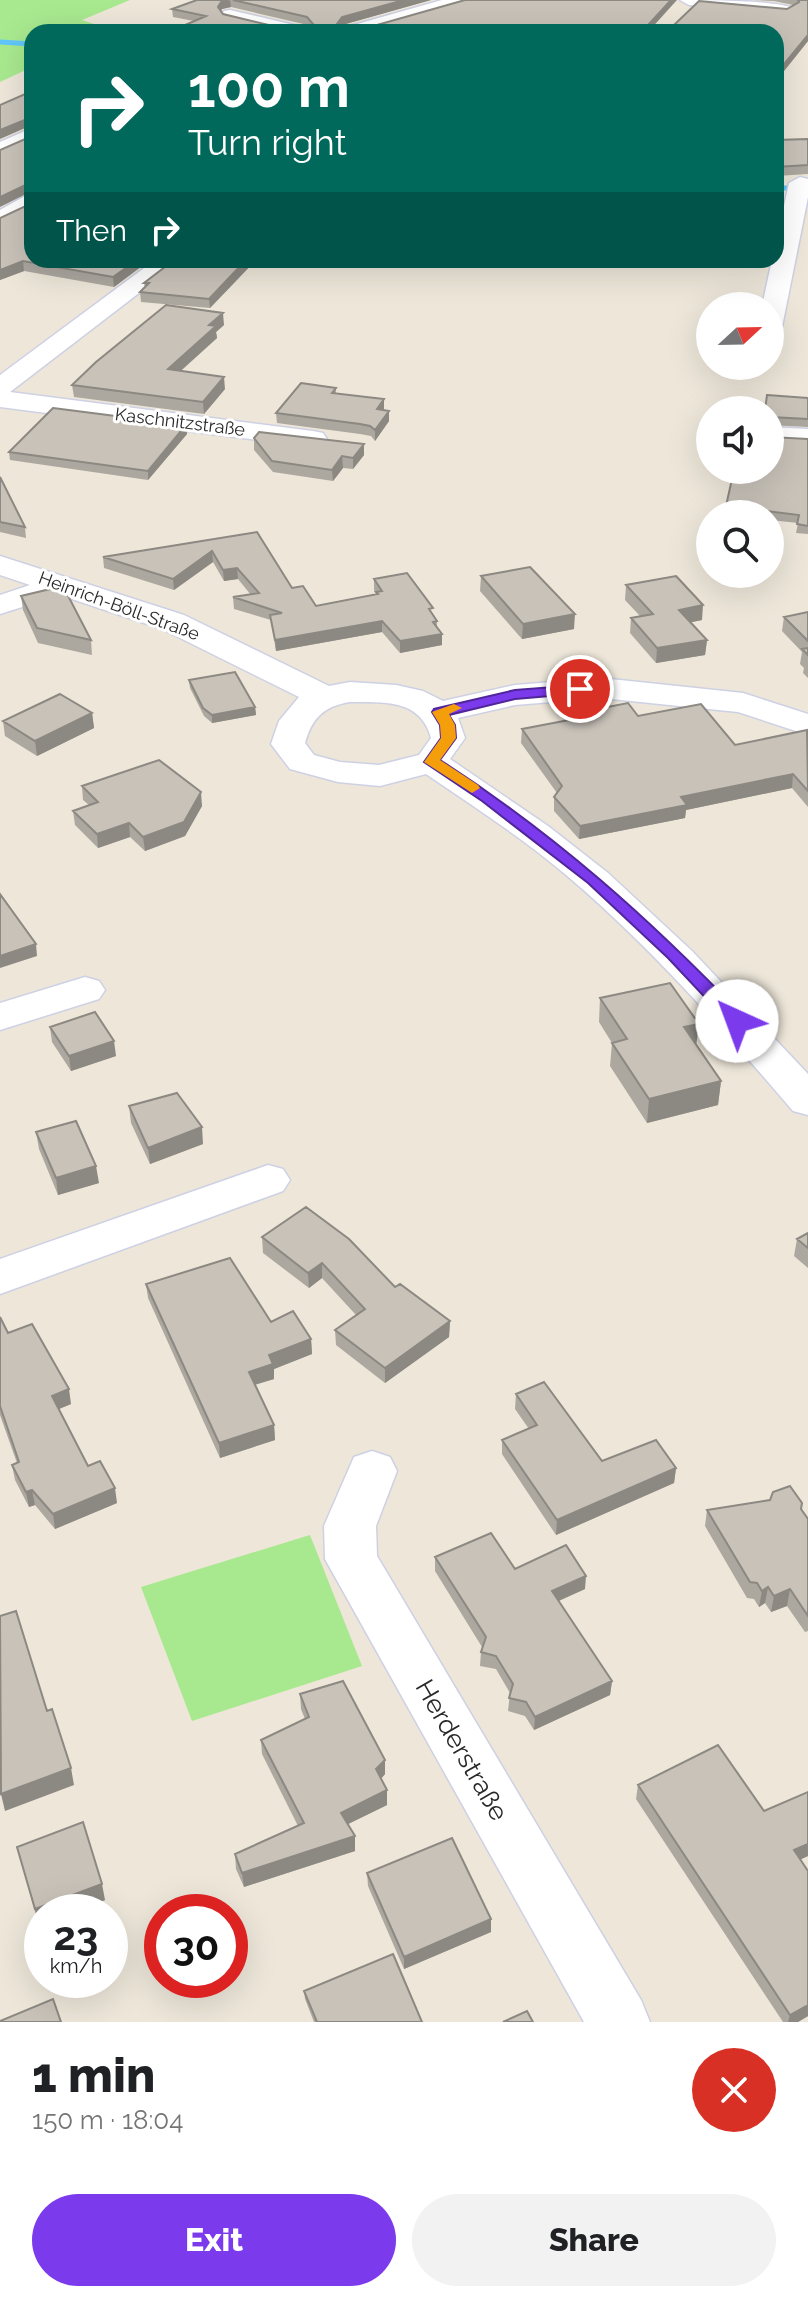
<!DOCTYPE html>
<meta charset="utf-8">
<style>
:root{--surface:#fff;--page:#f2f2f2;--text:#202124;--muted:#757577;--accent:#7c3aed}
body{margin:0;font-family:Raleway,sans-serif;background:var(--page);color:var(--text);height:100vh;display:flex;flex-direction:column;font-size:30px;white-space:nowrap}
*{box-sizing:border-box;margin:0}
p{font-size:26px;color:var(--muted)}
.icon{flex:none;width:44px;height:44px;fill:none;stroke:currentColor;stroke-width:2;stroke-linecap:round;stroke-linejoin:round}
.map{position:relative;height:2022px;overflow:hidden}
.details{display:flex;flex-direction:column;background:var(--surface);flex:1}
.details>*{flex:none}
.guide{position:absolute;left:24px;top:24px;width:760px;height:244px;border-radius:24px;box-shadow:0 8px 32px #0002;background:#00695c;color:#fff;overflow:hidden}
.needle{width:52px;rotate:68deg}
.buttons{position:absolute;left:696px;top:292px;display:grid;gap:16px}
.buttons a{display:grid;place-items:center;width:88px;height:88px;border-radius:50%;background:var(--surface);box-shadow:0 8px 32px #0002;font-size:40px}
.speed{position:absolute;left:24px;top:1894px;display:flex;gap:16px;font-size:40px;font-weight:700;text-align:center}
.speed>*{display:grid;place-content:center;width:104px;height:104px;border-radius:50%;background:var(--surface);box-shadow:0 8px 32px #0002;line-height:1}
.speed small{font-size:20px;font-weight:400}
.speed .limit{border:12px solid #d22;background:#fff;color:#111}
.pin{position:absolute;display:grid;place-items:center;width:68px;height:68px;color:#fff;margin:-34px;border:4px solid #fff;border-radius:50%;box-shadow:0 2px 8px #0007}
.me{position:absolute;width:88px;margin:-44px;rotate:317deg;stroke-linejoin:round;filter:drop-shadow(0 0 6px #0008)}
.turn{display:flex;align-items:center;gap:28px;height:168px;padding:0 32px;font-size:36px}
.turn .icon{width:104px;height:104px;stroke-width:2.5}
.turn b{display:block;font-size:56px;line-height:68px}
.then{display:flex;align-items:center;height:76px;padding:0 32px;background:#0003;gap:16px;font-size:30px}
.round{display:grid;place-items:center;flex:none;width:84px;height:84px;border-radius:42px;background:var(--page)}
.head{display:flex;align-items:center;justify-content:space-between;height:136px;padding:0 32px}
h1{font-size:48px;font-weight:800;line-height:60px}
.primary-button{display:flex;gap:16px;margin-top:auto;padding:16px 32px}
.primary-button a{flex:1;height:92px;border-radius:48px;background:var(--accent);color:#fff;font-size:32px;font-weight:800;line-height:92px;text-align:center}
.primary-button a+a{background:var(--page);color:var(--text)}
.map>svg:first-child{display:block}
.green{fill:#a8e98f}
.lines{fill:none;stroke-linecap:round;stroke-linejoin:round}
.stream{stroke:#60c6fa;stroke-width:5}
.minor-casing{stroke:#ced1e4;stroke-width:3}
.minor{fill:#fff;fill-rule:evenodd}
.wall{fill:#aca79f;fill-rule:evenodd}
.shaded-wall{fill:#8c8882}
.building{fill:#c8c2b9;stroke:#8c8882;stroke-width:2}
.route{fill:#7c3aed;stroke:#51269a;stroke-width:2}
.slow{fill:#f59e0b}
.labels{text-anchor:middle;stroke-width:6;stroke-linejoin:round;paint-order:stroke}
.far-street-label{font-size:18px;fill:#292929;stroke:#fff}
.near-street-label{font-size:26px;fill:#292929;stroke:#fff}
</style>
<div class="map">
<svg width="808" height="2022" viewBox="0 0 808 2022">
<rect width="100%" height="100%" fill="#ede6d9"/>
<!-- green -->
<path class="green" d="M 0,0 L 130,0 L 82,20 L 115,31 L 111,32 L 32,32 L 32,67 L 0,82 Z
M 310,1535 L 362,1666 L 192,1721 L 141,1587 Z"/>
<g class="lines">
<!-- stream -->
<path class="stream" d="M 0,42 L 32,44
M 776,188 L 789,188"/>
<!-- minor casing -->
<g class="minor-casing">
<path id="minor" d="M 442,0 L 470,0 L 467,4 L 369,32 L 340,32 L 343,28 Z
M 680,0 C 704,0 779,0 795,9 L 786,14 L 689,5 Z
M 230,10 L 307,28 L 310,32 L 278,32 L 224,19 L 221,15 L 224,11 Z
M 32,128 L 32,142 L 0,156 L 0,142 Z
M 800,177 L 808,179 L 808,197 L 782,327 L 779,332 L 770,334 L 770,306 L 762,306 L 772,260 L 776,260 L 776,243 L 789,183 Z
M 32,192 L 32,209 L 0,227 L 0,210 Z
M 155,260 L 182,260 L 10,392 L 313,431 L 323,433 L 327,439 L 323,445 L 313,447 L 0,407 L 0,375 Z
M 770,427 L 808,429 L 808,445 L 770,443 Z
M 0,556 L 184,615 L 329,686 L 350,682 L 396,685 L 423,691 L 443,701 L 515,685 L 601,678 L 743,693 L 808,714 L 808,735 L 738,712 L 601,698 L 515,705 L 458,718 L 465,738 L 450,759 L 548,826 L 608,873 L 692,951 L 808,1074 L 808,1115 L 793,1111 C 722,1028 649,945 565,874 C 521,837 473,806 426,774 L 380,786 L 338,782 L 290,769 L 271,744 L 279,721 L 299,697 L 162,629 L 60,595 L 0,614 L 0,595 L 30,585 L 0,575 ZM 350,702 C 384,702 421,699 431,738 L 419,755 L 379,765 L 340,762 L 314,755 L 305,743 C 312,718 324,706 350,702 Z
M 85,977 L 99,981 L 105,990 L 99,999 L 0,1030 L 0,1003 Z
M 268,1165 L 283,1169 L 290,1180 L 283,1191 L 0,1294 L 0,1259 Z
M 372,1451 L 390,1457 L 397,1471 L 376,1526 L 377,1556 L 641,2000 L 650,2022 L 584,2022 L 325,1559 L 324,1526 L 354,1457 Z"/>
</g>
<!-- minor -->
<use href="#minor" class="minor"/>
</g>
<!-- wall -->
<path class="wall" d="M 197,0 L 431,0 L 342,25 L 341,27 L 673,26 L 787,9 L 793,5 L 774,1 L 754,0 L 808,0 L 808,41 L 776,81 L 776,32 L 169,32 L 194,21 L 173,17 L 172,9 ZM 231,7 L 308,25 L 309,27 L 277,27 L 223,14 L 220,11 L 222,9 Z
M 776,127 L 776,140 L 808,139 L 808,174 L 776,176 Z
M 0,218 L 150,260 L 114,287 L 24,271 L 0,280 Z
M 174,260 L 256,260 L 210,308 L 141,302 L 140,292 L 145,288 L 144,283 Z
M 224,325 L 216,332 L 217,338 L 181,371 L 225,389 L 204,414 L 74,397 L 72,385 Z
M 336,388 L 336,393 L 384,410 L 389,411 L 389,421 L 375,441 L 371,436 L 360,434 L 277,423 L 276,413 Z
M 808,398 L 808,427 L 770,425 L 770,410 Z
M 186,425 L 187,434 L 148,480 L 10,460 L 9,452 Z
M 254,438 L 364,455 L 353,469 L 343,468 L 333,481 L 273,472 L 254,450 Z
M 808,439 L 808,534 L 796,533 L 798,523 L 770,520 L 770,514 L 725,514 L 726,506 Z
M 0,477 L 25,527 L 26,538 L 0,532 Z
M 257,532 L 292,588 L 316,606 L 376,594 L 374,590 L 374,579 L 433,614 L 437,621 L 437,627 L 442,645 L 400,653 L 382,632 L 276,651 L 271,620 L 234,609 L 233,597 L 251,595 L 238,579 L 224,581 L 213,562 L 174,590 L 104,568 L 103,557 Z
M 481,576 L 574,629 L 522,639 L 480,591 Z
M 626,585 L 702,620 L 691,622 L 707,640 L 705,655 L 656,663 L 630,633 L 631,618 L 640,616 L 625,600 Z
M 21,596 L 91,640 L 92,655 L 38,643 L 23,610 Z
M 808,612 L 808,678 L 803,673 L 804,668 L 800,664 L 802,652 L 782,631 L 784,617 Z
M 189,680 L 255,707 L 256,715 L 212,723 L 204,716 L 190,688 Z
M 587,711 L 638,716 L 735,745 L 808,730 L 808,807 L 792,788 L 686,810 L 685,818 L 579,839 L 554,811 L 554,797 L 557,793 L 521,743 L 522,729 L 586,717 Z
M 92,713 L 94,728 L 37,756 L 5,736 L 3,721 Z
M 82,786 L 202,806 L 185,836 L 145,851 L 130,837 L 98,848 L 75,825 L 73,811 L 89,805 L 83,800 Z
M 600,998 L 697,1045 L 721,1081 L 718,1105 L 647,1123 L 610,1066 L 612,1043 L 599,1022 Z
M 50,1027 L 116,1056 L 71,1071 L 52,1042 Z
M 129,1106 L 203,1144 L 150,1164 L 131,1123 Z
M 36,1132 L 99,1183 L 58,1195 L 39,1149 Z
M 808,1233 L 808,1268 L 794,1256 L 797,1239 Z
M 262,1237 L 395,1287 L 450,1321 L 449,1337 L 385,1383 L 336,1345 L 335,1330 L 356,1315 L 322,1278 L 309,1288 L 263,1253 Z
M 146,1284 L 271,1322 L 311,1339 L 312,1354 L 274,1369 L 274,1379 L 255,1385 L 274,1425 L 275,1440 L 220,1458 L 148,1298 Z
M 0,1317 L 8,1333 L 71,1404 L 59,1409 L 88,1466 L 117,1503 L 55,1529 L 35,1505 L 29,1507 L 15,1480 L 12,1465 L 17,1463 L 0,1415 Z
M 516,1394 L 602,1461 L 676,1468 L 674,1483 L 556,1535 L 502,1454 L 502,1440 L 529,1429 L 515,1409 Z
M 801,1509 L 808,1519 L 808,1631 L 805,1632 L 787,1606 L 771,1612 L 765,1603 L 759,1607 L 754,1599 L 747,1598 L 705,1526 L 707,1510 Z
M 435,1557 L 515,1569 L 585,1589 L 559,1601 L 612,1681 L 610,1695 L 534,1730 L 525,1716 L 508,1711 L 510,1693 L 496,1669 L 480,1666 L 481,1652 L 482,1647 L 435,1571 Z
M 300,1694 L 385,1774 L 381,1779 L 387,1805 L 348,1824 L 355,1836 L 355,1851 L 244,1887 L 236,1869 L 235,1854 L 298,1826 L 262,1754 L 261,1740 L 305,1719 L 301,1709 Z
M 638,1785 L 764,1811 L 808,1792 L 808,1856 L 800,1859 L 808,1871 L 808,2016 L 798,2022 L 783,2022 L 636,1799 Z
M 17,1847 L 105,1900 L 39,1926 Z
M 367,1873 L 491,1932 L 404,1969 L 368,1886 Z
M 304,1991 L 422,2022 L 314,2022 L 305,1999 Z"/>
<!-- shaded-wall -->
<path class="shaded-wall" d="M 230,0 L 231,7 L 222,9 L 218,15 L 218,7 L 221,2 Z
M 404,0 L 431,0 L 342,25 L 337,32 L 337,24 L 342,17 Z
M 671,0 L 677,0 L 648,32 L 649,24 Z
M 808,35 L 808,41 L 776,81 L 776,74 Z
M 32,117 L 32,125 L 0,139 L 0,130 Z
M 32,182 L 32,191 L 0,207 L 0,197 Z
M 137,260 L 150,260 L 114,287 L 113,277 Z
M 246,260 L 256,260 L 210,308 L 209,299 Z
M 23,261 L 24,271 L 0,280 L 0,270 Z
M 223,313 L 224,325 L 216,332 L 217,338 L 169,381 L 168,369 L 209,325 Z
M 224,377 L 225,389 L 204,414 L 203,402 Z
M 384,399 L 384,410 L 377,409 Z
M 389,411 L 389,421 L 375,441 L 375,430 Z
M 186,425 L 187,434 L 148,480 L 148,471 Z
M 364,444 L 364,455 L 353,469 L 353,458 Z
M 342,456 L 343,468 L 333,481 L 332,470 Z
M 212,551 L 213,562 L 174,590 L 173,579 Z
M 237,568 L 238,579 L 224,581 L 223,570 Z
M 703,605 L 702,620 L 678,625 L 679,610 Z
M 575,614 L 574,629 L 522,639 L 523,624 Z
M 382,621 L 382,632 L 276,651 L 275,640 Z
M 442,634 L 442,645 L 400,653 L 400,641 Z
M 707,640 L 705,655 L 656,663 L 657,648 Z
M 255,707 L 256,715 L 212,723 L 212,715 Z
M 92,713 L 94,728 L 37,756 L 35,741 Z
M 793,774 L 792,788 L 686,810 L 685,818 L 579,839 L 580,826 L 681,797 Z
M 201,792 L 202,806 L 185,836 L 145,851 L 143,837 Z
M 129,823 L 130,837 L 98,848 L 97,834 Z
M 36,944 L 37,956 L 0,968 L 0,956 Z
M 699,1024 L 696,1047 L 684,1027 Z
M 114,1041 L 116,1056 L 71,1071 L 69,1056 Z
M 721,1081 L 718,1105 L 647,1123 L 649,1099 Z
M 202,1127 L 203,1144 L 150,1164 L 148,1148 Z
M 96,1166 L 99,1183 L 58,1195 L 56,1178 Z
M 322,1263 L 322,1278 L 309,1288 L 308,1273 Z
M 450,1321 L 449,1337 L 385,1383 L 385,1368 Z
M 311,1339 L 312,1354 L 274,1369 L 274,1379 L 250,1386 L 249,1372 L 269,1355 Z
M 69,1389 L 71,1404 L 54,1411 L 52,1396 Z
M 274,1425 L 275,1440 L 220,1458 L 219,1443 Z
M 676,1468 L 674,1483 L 556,1535 L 557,1520 Z
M 115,1488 L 117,1503 L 55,1529 L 53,1514 Z
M 32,1490 L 35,1505 L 29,1507 L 26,1492 Z
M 586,1576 L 585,1589 L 551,1604 L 552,1591 Z
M 768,1587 L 765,1603 L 759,1607 L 762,1591 Z
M 790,1589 L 787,1606 L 771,1612 L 774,1596 Z
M 612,1681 L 610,1695 L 534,1730 L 535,1717 Z
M 385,1760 L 385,1774 L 376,1784 L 376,1769 Z
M 71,1768 L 74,1785 L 5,1811 L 1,1794 Z
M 387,1790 L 387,1805 L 342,1827 L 341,1813 Z
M 355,1836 L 355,1851 L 244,1887 L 242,1873 Z
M 808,1844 L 808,1856 L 791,1864 L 794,1850 Z
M 102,1884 L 105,1900 L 75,1912 L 42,1912 L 42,1924 L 39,1926 L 35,1909 Z
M 491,1919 L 491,1932 L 404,1969 L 404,1957 Z
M 808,2005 L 808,2016 L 798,2022 L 788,2022 L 790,2015 Z"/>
<!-- building -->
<path class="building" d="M 197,0 L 228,0 L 221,2 L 218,7 L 223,14 L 277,27 L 310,27 L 313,24 L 307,17 L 233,0 L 404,0 L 342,17 L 337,24 L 340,27 L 370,27 L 465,0 L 671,0 L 649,24 L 652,27 L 673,26 L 699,1 L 787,9 L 799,2 L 798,0 L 808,0 L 808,35 L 776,74 L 776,32 L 169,32 L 206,16 L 172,9 Z
M 32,91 L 32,125 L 32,117 L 0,130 L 0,105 Z
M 32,136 L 32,182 L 0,197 L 0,150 Z
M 808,139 L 808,165 L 776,167 L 776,140 Z
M 32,203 L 32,260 L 137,260 L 113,277 L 23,261 L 0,270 L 0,218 Z
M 174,260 L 246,260 L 209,299 L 140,292 L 149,283 L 144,283 Z
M 166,305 L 223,313 L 209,325 L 216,326 L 168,369 L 224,377 L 203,402 L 72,385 L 96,362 Z
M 301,383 L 336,388 L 332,393 L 384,399 L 377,409 L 389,411 L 375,430 L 370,426 L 360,424 L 276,413 Z
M 767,395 L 808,398 L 808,419 L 770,417 L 770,410 L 765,410 Z
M 53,408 L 186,425 L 148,471 L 9,452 Z
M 259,432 L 364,444 L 353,458 L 342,456 L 332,470 L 272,461 L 254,438 Z
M 770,437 L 808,439 L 808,526 L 797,524 L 799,515 L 726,506 L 734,470 L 770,470 Z
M 0,477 L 25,527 L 0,522 Z
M 257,532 L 292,588 L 303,586 L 316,606 L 378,594 L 376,592 L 382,591 L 374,579 L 407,573 L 433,608 L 429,609 L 437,621 L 433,622 L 442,634 L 400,641 L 382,621 L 275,640 L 270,615 L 282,613 L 233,597 L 259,593 L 237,568 L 223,570 L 212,551 L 173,579 L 103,557 Z
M 530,567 L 575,614 L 523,624 L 481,576 Z
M 676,576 L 703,605 L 679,610 L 707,640 L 657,648 L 631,618 L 653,614 L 626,585 Z
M 63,586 L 91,640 L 37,628 L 21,596 Z
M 808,612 L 808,641 L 784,617 Z
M 808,648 L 808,655 L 802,649 Z
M 235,672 L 255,707 L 212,715 L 203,708 L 189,680 Z
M 60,694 L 92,713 L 35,741 L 3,721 Z
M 628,703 L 638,716 L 701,704 L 735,745 L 807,730 L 808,791 L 793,774 L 681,797 L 687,805 L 580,826 L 554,797 L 562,786 L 522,729 L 590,716 L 587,711 Z
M 159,760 L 201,792 L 184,822 L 143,837 L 129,823 L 97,834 L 73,811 L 98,802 L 82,786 Z
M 0,894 L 36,944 L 0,956 Z
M 670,983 L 699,1024 L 684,1027 L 721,1081 L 649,1099 L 612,1043 L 627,1039 L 600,998 Z
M 95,1012 L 114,1041 L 69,1056 L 50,1027 Z
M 177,1093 L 202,1127 L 148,1148 L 129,1106 Z
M 76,1121 L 96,1166 L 56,1178 L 36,1132 Z
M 306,1207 L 349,1239 L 395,1287 L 400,1284 L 450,1321 L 385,1368 L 335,1330 L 365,1309 L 322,1263 L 308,1273 L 262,1237 Z
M 808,1233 L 808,1248 L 797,1239 Z
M 230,1258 L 271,1322 L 293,1311 L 311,1339 L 269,1355 L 273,1364 L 249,1372 L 274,1425 L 219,1443 L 146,1284 Z
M 0,1317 L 8,1333 L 32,1324 L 69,1389 L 52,1396 L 88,1466 L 100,1461 L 115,1488 L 53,1514 L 32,1490 L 26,1492 L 12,1465 L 19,1462 L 0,1406 Z
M 544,1382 L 602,1461 L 656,1440 L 676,1468 L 557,1520 L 502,1440 L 537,1425 L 516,1394 Z
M 790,1486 L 802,1503 L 801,1509 L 808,1519 L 808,1616 L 790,1589 L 774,1596 L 768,1587 L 762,1591 L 757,1583 L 750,1582 L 707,1510 L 770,1500 L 773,1492 Z
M 491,1533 L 515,1569 L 566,1545 L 586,1576 L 552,1591 L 612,1681 L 535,1717 L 526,1702 L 509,1698 L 513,1684 L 496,1656 L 481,1652 L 486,1637 L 435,1557 Z
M 16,1611 L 47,1711 L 52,1709 L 71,1768 L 1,1794 L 0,1616 Z
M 343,1681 L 385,1760 L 376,1769 L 387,1790 L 341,1813 L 355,1836 L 242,1873 L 235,1854 L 304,1823 L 261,1740 L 309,1717 L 300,1694 Z
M 718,1745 L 764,1811 L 808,1792 L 808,1844 L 794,1850 L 808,1871 L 808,2005 L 790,2015 L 638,1785 Z
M 83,1822 L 102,1884 L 35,1909 L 17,1847 Z
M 452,1838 L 491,1919 L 404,1957 L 367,1873 Z
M 393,1954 L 422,2022 L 317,2022 L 304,1991 Z
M 53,1999 L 61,2022 L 0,2022 L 0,2021 Z
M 527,2011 L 533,2022 L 503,2022 Z"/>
<!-- route -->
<path class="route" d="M 580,685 L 587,689 L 585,693 L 515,699 L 449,715 L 455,725 L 456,738 L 440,760 C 555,834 650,919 744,1017 L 747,1021 L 744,1025 L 731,1025 L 668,958 L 588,883 L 482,801 L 424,762 L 441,738 L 440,725 L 432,712 L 434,709 L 515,690 Z"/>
<!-- slow -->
<path class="slow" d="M 454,704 L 462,708 L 449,714 L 455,725 L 456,738 L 440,760 L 478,785 L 480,788 L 472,793 L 424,762 L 441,738 L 440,725 L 432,712 Z"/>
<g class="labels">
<!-- far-street labels -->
<g class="far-street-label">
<text transform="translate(180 422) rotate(7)" y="6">Kaschnitzstraße</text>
<text transform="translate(119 606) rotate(20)" y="6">Heinrich-Böll-Straße</text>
</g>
<!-- near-street labels -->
<g class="near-street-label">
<text transform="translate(462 1750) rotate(60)" y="9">Herderstraße</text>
</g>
</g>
</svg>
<div class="buttons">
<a><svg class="needle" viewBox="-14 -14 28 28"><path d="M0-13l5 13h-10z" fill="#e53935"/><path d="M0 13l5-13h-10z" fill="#757577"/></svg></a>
<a><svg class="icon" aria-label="sound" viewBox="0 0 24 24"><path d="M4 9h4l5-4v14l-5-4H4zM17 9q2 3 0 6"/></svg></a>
<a><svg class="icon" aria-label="search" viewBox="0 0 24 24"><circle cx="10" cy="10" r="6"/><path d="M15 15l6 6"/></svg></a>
</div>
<div class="speed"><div>23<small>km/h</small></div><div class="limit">30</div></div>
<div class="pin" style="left:580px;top:689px;background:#d93025"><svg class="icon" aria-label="arrive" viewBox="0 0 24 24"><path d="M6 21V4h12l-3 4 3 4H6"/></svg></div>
<svg class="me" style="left:737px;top:1021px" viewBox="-20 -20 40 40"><circle r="19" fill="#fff"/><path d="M0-13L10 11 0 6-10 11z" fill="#7c3aed"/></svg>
<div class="guide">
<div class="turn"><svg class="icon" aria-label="right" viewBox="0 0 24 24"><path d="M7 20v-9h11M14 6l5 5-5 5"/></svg><div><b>100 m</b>Turn right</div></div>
<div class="then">Then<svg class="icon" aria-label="right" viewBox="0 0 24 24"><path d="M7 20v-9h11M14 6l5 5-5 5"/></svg></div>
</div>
</div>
<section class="details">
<div class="head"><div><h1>1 min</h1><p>150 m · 18:04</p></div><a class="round" style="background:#d93025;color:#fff"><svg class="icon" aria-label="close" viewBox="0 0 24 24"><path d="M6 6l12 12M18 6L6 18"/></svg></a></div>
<div class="primary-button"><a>Exit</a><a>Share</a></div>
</section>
